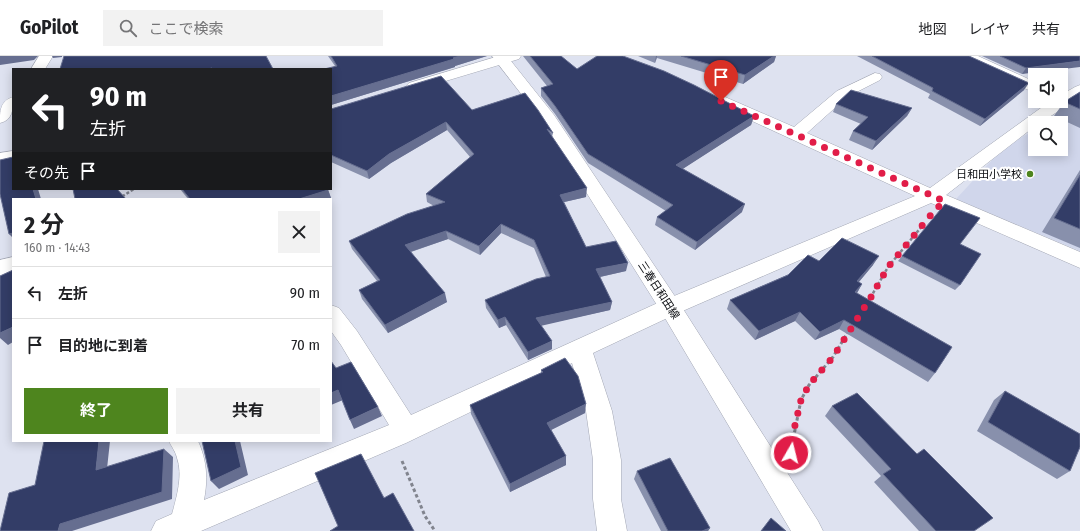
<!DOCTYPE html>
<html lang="ja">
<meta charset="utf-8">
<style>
:root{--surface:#fff;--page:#f2f2f2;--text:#202124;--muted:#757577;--line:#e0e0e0;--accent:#4e851e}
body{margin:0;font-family:"Fira Sans Condensed","Noto Sans JP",sans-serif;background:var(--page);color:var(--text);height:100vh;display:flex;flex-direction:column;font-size:15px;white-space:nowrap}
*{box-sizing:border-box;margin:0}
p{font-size:13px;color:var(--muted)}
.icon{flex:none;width:22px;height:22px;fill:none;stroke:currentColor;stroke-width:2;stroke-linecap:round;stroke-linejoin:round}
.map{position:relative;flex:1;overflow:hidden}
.drawer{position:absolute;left:12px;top:142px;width:320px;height:244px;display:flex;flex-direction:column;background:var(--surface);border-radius:0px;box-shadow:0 2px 10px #0003}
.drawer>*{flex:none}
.banner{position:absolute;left:12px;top:12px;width:320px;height:122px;border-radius:0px;box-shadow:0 2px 10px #0003;background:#202124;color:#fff;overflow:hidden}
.tools{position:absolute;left:1028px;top:12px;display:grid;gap:8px}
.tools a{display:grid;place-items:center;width:40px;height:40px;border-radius:0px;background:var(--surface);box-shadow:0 2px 10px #0003;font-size:20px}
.pin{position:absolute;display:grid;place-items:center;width:34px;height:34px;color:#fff;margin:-41px -17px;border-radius:50% 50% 50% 0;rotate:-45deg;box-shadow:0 0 4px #0007}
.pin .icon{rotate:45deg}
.me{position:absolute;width:44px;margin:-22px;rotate:8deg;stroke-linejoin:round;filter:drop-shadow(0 0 3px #0008)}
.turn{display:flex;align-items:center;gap:14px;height:84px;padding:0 12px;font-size:18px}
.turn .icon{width:52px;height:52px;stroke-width:2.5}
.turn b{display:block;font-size:28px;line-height:34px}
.then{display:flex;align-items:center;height:38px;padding:0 12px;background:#0003;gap:8px;font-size:15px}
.round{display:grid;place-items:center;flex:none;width:42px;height:42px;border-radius:0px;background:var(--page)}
.overview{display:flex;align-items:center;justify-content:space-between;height:68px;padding:0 12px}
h1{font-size:24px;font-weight:700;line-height:30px}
.action{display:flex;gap:8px;margin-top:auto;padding:8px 12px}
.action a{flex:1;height:46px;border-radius:0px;background:var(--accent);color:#fff;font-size:16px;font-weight:700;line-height:46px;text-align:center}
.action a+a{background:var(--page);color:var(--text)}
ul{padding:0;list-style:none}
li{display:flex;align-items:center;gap:12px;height:52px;padding:0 12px;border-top:1px solid var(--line)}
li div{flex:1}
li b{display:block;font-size:15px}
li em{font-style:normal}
header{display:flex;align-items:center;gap:24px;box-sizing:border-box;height:56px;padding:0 20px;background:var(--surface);border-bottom:1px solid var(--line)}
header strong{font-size:19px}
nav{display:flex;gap:22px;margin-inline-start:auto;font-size:14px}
.search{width:280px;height:36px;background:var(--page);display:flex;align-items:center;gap:10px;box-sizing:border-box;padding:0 14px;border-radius:0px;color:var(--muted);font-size:15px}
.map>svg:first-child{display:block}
.built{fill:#d0d6eb}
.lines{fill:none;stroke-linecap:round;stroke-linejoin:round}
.minor-casing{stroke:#a3a7b4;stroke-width:1}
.secondary-casing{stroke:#a3a7b4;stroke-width:1}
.path-far1{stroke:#81848e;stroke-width:2.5;stroke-dasharray:3 2;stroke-linecap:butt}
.path{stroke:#81848e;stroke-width:3;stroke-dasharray:3.5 2.5;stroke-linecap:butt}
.minor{fill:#fff;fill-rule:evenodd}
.secondary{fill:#fff;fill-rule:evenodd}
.wall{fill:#8890ac}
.shaded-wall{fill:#666e90}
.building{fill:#333d67;stroke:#666e90}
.route{stroke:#e11d48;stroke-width:7;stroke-dasharray:0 12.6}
.poi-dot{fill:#4e851e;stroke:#fff;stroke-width:1.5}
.labels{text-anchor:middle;stroke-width:4;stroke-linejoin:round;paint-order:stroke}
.poi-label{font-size:11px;fill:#0b0d11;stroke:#fff;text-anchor:end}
.street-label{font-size:11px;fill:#0b0d11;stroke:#fff}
</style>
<header>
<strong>GoPilot</strong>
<div class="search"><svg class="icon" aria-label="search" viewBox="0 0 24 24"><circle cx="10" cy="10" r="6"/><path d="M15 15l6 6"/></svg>ここで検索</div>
<nav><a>地図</a><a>レイヤ</a><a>共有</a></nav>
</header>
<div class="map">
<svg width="1080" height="475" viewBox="0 0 1080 475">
<rect width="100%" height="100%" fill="#dee2f0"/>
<!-- built -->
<path class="built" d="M 1080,49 L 1080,195 L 956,143 L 1005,90 L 1035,74 L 1035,93 L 1061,93 L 1061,67 L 1048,67 Z"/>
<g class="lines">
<!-- minor casing -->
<g class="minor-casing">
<path id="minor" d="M 39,0 L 53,0 L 45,13 L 31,13 Z
M 499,0 L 521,0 L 519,3 L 419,33 L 414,35 L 409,33 L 406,30 L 409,27 Z
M 959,0 L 978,0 L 1035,26 L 1035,37 L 961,3 Z
M 875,17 L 880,18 L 882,21 L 880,24 L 847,41 L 807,77 L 930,132 L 1038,54 L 1051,45 L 1061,45 L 1061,39 L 1075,31 L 1080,29 L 1080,41 L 1040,67 L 1035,67 L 1035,70 L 946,139 L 1080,196 L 1080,212 L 931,147 L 678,257 L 593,297 L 612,355 L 621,404 L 621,443 L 627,475 L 597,475 L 593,443 L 593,404 L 586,355 L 572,307 L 406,387 L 201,475 L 151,475 L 156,465 L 172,458 C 177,440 183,419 177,402 C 176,396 171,390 169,385 L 198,385 C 207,405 208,423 204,444 L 389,369 L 341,289 L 331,275 L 331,249 L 339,252 L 357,275 L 411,359 L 662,245 L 915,140 L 713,47 L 711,44 L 713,41 L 719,39 L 725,41 L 794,71 L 837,35 Z
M 13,41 C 13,53 13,64 0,67 C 0,55 0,45 13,41 Z
M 13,95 L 13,105 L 0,107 L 0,97 Z
M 13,201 L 13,217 L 0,220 L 0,204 Z"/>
</g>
<!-- secondary casing -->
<g class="secondary-casing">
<path id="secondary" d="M 492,0 L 507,0 L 554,59 L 678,245 L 818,465 L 823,475 L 791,475 L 662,257 L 539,61 Z"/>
</g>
<!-- path-far1 -->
<path class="path-far1" d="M 118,143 L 134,133
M 868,246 L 888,211 L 923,169
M 847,277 L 849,275"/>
<!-- path -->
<path class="path" d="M 791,394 L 801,344 L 809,329 L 833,301 L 848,276
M 402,405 L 425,460 L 435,475"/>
<!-- minor -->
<use href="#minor" class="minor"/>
<!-- secondary -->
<use href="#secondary" class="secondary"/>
</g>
<!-- wall -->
<path class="wall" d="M 328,0 L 487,0 L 455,10 L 455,11 L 331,49 L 331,13 L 335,10 Z
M 523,0 L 561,0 L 577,13 L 754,60 L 751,69 L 682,113 L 742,156 L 695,194 L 655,169 L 657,161 L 666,155 L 588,107 L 555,58 L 541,40 L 541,32 L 547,30 Z
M 638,0 L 776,0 L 774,6 L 743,28 L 657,2 L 655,7 Z
M 857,0 L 969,0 L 1024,34 L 980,70 L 928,42 L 930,38 Z
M 982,0 L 1080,0 L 1022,18 Z
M 1080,36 L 1080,72 L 1054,60 L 1064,46 Z
M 525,37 L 553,77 L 552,81 L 586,141 L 564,146 L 586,191 L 626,215 L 600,221 L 612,246 L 610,254 L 541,269 L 552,293 L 528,304 L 506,269 L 499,272 L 486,252 L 485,244 L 546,221 L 534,192 L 501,177 L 480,199 L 448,183 L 411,196 L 447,246 L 388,277 L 362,243 L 359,234 L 377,225 L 352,193 L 349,185 L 434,150 L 427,146 L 426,138 L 470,101 L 447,74 L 391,107 L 369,123 L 331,106 L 331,53 L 472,54 Z
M 836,48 L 912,52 L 907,60 L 872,94 L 849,84 L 853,75 L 861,68 L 833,56 Z
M 1080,114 L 1080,192 L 1042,176 Z
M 180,133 L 328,133 L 331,142 L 329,143 L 188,143 Z
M 960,188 L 960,229 L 955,234 L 898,205 L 902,200 Z
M 819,205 L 873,209 L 859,226 L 862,228 L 857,237 L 935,317 L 928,326 L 839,273 L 815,284 L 795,265 L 755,284 L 727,253 L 730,244 Z
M 541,314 L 585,357 L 551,374 L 566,400 L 566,409 L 510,436 L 471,358 L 470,349 L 541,317 Z
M 1005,335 L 1070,415 L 1057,423 L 977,375 L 994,344 Z
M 832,350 L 974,475 L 919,475 L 874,426 L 881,420 L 825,360 Z
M 637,415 L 710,472 L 708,475 L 661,475 L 634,423 Z"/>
<!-- shaded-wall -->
<path class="shaded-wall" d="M 0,0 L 38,0 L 34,4 L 0,9 Z
M 52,0 L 62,0 L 62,1 L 53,2 Z
M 460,0 L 487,0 L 455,10 L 455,11 L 331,49 L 331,40 Z
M 656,0 L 657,0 L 655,7 Z
M 774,0 L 776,0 L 774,6 L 743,28 L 745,19 Z
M 1080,5 L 1080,11 L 1022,18 L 1026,12 Z
M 1029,27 L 1024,34 L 980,70 L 985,63 Z
M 912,52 L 907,60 L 872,94 L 876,85 Z
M 754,60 L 751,69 L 675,118 L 676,109 Z
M 446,66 L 447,74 L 391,107 L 369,123 L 367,115 L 389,98 Z
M 587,132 L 586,141 L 560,147 L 560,139 Z
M 33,133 L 38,133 L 41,143 L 36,143 Z
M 328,134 L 331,142 L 329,143 L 299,143 Z
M 745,148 L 742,156 L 695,194 L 697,186 Z
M 501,168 L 501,177 L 480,199 L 479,190 Z
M 446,175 L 448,183 L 407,197 L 405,189 Z
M 13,177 L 13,182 L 9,178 Z
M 879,200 L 873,209 L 852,234 L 857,225 Z
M 628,207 L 626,215 L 595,222 L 596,213 Z
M 862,228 L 857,237 L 855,236 Z
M 445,237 L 447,246 L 388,277 L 385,269 Z
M 612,246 L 610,254 L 536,271 L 536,262 Z
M 800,256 L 795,265 L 755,284 L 759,275 Z
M 505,261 L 506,269 L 499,272 L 498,264 Z
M 844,264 L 839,273 L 815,284 L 820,276 Z
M 13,271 L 13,286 L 8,289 L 0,282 L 0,277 Z
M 552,285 L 552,293 L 528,304 L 528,296 Z
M 338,334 L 343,344 L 331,349 L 331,337 Z
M 586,348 L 585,357 L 547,376 L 547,367 Z
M 378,351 L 382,360 L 354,373 L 350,364 Z
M 99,385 L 110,385 L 106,422 L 96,414 Z
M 235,385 L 240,385 L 248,419 L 219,433 L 211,425 Z
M 164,393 L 173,401 L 172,443 L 72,475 L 58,475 L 60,468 Z
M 566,400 L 566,409 L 510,436 L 510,428 Z
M 710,472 L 708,475 L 702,475 Z"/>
<!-- building -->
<path class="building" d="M 64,0 L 266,0 L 273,13 L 212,13 L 212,12 L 208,13 L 60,13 Z
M 331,0 L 460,0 L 453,2 L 454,3 L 331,40 L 331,13 L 324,13 L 337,10 Z
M 530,0 L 561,0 L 577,13 L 597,0 L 623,0 L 664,15 L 694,29 L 754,60 L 676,109 L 745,148 L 697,186 L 657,161 L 673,149 L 588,98 L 555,50 L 541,32 L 553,28 Z
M 681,0 L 774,0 L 745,19 Z
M 872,0 L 969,0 L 1029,27 L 985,63 L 932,35 L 933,32 Z
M 1000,0 L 1080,0 L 1080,5 L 1026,12 Z
M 441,20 L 472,54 L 525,37 L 538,54 L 553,77 L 547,73 L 587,132 L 560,139 L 586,191 L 616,185 L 628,207 L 596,213 L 612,246 L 536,262 L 552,285 L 528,296 L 505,261 L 498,264 L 485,244 L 536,223 L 550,220 L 534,184 L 501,168 L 479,190 L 446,175 L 405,189 L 445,237 L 385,269 L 359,234 L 380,224 L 349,185 L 407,158 L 445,146 L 426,138 L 474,98 L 446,66 L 389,98 L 367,115 L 331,99 L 331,53 Z
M 851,34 L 912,52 L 876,85 L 853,75 L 868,61 L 836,48 Z
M 1080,36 L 1080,53 L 1064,46 Z
M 13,101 L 13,133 L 33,133 L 36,143 L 13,143 L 13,177 L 9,178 L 0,138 L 0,104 Z
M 1080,119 L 1080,173 L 1054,162 Z
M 73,133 L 117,133 L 126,143 L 75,143 Z
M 182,133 L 328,133 L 328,134 L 299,143 L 190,143 Z
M 945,148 L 980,162 L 960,188 L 981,198 L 960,229 L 902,200 Z
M 842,182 L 879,200 L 857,225 L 862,228 L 855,236 L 952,291 L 935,317 L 844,264 L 820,276 L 800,256 L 759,275 L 730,244 L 788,219 L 808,199 L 819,205 Z
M 13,214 L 13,271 L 0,277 L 0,220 Z
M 565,302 L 578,320 L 586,348 L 547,367 L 566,400 L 510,428 L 470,349 L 543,316 L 541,314 Z
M 331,305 L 336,312 L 351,306 L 378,351 L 350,364 L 338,334 L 331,337 Z
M 1005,335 L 1080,378 L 1080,391 L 1070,415 L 988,366 Z
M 857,337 L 917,398 L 924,393 L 993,462 L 974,475 L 936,475 L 883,418 L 891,413 L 832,350 Z
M 44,385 L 99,385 L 96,414 L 164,393 L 162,436 L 60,468 L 58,475 L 0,475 L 9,437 L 35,429 Z
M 202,385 L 235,385 L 241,411 L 211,425 Z
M 361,398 L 384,442 L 393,437 L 414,475 L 330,475 L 338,470 L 315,417 Z
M 670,402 L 710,472 L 702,475 L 668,475 L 637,415 Z
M 771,462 L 786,475 L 761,475 Z"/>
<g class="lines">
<!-- route -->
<path class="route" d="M 721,45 L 944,145 L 930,160 L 888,211 L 871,241 L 833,301 L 809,329 L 801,344 L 795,369 L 791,397"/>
</g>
<!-- markers -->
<circle class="poi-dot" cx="1030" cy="118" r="4"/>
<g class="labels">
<!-- poi labels -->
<g class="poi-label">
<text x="1022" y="122">日和田小学校</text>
</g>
<!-- street labels -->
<g class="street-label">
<text transform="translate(659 234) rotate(57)" y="4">三春日和田線</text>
</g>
</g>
</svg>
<div class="tools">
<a><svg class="icon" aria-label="sound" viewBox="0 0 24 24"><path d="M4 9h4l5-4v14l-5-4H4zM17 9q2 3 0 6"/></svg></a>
<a><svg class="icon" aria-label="search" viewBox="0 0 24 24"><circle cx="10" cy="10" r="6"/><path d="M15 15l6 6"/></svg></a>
</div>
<div class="pin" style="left:721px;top:45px;background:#d93025"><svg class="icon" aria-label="arrive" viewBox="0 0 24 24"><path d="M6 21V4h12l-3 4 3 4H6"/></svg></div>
<svg class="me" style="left:791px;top:397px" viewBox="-20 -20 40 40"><circle r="17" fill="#e11d48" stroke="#fff" stroke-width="3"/><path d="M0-11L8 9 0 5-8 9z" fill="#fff"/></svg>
<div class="banner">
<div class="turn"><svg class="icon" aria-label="left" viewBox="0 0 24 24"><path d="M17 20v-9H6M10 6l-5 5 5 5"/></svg><div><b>90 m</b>左折</div></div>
<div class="then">その先<svg class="icon" aria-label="arrive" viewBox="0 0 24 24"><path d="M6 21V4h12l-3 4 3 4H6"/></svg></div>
</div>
<section class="drawer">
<div class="overview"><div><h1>2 分</h1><p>160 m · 14:43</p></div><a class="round"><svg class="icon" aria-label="close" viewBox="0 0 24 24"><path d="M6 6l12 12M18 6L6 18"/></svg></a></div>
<ul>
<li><svg class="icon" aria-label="left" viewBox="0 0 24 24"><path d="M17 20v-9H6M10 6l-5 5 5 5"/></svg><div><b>左折</b></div><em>90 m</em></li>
<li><svg class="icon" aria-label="arrive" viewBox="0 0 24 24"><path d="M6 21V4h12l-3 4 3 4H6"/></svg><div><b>目的地に到着</b></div><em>70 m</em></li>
</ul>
<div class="action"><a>終了</a><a>共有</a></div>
</section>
</div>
